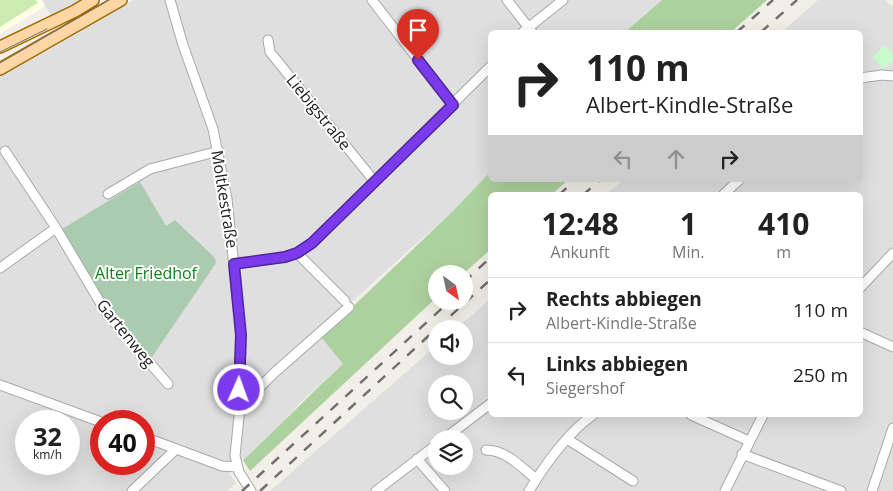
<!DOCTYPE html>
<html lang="de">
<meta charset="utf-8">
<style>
:root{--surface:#fff;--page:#f2f2f2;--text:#222;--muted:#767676;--line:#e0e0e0}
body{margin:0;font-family:"Open Sans",sans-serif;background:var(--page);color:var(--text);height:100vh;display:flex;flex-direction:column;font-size:19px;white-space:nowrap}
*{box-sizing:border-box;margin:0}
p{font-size:16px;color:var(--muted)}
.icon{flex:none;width:28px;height:28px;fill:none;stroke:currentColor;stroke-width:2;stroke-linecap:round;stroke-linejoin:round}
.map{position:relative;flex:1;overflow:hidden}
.sheet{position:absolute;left:488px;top:192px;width:375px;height:225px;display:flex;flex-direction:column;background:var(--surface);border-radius:8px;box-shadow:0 5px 20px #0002}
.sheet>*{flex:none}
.guide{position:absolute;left:488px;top:30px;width:375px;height:152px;border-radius:8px;box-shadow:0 5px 20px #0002;background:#fff;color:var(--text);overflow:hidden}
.needle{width:32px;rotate:147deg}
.buttons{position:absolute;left:428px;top:265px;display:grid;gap:10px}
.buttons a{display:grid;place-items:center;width:45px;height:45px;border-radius:50%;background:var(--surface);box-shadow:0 5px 20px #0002;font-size:25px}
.speed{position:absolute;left:15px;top:410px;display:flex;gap:10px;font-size:25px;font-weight:700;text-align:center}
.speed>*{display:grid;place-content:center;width:65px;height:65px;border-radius:50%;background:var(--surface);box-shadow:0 5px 20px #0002;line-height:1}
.speed small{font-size:12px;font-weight:400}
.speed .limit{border:8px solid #d22;background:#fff;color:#111}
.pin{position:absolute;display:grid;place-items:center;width:42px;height:42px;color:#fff;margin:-51px -21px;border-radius:50% 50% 50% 0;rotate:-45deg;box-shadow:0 0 5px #0007}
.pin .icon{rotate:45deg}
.me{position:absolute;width:55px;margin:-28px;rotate:2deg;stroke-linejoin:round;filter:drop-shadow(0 0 4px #0008)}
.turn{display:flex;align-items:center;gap:18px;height:105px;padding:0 15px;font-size:22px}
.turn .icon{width:65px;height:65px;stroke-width:2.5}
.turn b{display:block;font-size:35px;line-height:42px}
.lanes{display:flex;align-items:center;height:48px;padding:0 15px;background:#0003;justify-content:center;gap:25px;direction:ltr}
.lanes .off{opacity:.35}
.eta{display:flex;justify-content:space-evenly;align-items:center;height:85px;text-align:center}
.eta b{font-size:30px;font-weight:700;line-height:35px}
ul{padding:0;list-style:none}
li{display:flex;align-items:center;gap:15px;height:65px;padding:0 15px;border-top:1px solid var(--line)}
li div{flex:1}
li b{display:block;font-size:19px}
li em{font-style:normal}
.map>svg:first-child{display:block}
.residential{fill:#e0dfdf;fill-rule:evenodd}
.education{fill:#ffffe5}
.grass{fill:#cdebb0}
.forest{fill:#add19e}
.cemetery{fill:#aacbaf}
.park{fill:#c8facc}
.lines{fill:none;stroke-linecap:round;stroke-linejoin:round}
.minor-casing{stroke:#a9a9a9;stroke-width:11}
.major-casing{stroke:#a06b00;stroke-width:14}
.minor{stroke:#fff;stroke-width:9}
.major{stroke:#fcd6a4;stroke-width:11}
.tram{stroke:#707070;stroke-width:1}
.rail{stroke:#707070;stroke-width:2.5;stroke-dasharray:10 10;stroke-linecap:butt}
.route-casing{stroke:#51269a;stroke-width:12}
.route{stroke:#7c3aed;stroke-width:9}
.labels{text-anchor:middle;stroke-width:4;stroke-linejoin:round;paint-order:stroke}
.street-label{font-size:16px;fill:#222;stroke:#fff}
.park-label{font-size:16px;fill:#0c8416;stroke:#fff}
</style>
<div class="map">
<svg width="893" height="491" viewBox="0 0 893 491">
<rect width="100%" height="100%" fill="#f2efe9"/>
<!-- residential -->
<path class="residential" d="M 42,0 L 80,0 L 58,14 L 51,16 Z
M 133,0 L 662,0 L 625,32 L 490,32 L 490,172 L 455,209 L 348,305 L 320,336 L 343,364 L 302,401 L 281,424 L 229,473 L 236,483 L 227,491 L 0,491 L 0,74 L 49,50 ZM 26,421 L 69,421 L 69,464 L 26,464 ZM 101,421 L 144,421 L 144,464 L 101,464 Z
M 818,0 L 885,0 L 893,7 L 893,491 L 270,491 L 436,346 L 436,356 L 464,356 L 464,329 L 456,329 L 490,299 L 490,415 L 860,415 L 860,195 L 606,195 L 623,180 L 860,180 L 860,32 L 782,32 ZM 436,384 L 464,384 L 464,411 L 436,411 ZM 436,439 L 464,439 L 464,466 L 436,466 Z"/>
<!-- education -->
<path class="education" d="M 0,0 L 42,0 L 45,6 L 0,34 Z"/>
<!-- grass -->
<path class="grass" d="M 0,0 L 36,0 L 38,3 L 0,27 Z"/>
<!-- forest -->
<path class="forest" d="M 662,0 L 767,0 L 731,32 L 625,32 Z
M 490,172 L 490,180 L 568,180 L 551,195 L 490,195 L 490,250 L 463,274 L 436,274 L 436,298 L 250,471 L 243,460 C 277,429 309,395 343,364 L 321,337 L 455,209 Z"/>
<!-- cemetery -->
<path class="cemetery" d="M 140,182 L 166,226 L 175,220 L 215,258 L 216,263 L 152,357 L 111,314 L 62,229 Z"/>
<!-- park -->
<path class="park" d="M 885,45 L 893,54 L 893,60 L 883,69 L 872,57 Z"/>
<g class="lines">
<!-- minor casing -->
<g class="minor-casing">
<path id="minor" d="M 170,0 L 183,45 L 213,129 L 227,199 L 241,335 L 239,416 L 235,456 L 239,472 L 251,491
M 372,0 L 453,105
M 507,0 L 532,32
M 523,32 L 563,0
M 268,40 L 270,52 L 375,182
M 860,78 L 882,75 L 893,76
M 5,151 L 56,228
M 108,194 L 150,169 L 219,151
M 723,195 L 739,180
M 297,253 L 345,301
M 234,264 L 285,257 L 297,253 L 312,243 L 490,67
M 0,268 L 56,228 L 107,314 L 168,384
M 860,288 L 893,253
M 860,332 L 893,347
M 0,385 L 101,422
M 239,402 L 249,398 L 274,373 L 349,307
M 691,415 L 749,441
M 144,437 L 222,466 L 236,467
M 444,439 L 490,404
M 567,439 L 633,481
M 486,450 C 506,450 521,467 536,479
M 742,454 L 841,491
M 417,459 L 445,491
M 132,491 L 176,449
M 376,491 L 436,445
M 529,491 C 544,466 569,431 593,415
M 725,491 L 763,415
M 872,491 L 893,428"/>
</g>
<!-- major casing -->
<g class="major-casing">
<path id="major" d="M 0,47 L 75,11 L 93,0
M 0,69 L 121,0"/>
</g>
<!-- minor -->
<use href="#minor" class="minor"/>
<!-- major -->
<use href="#major" class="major"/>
<!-- tram -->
<path class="tram" d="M 0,52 L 47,29
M 0,63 L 109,0"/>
<!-- rail -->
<path class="rail" d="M 737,32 L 773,0
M 761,32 L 797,0
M 559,195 L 575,180
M 583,195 L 600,180
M 464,282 L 490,258
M 436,329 L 490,280
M 242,491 L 450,301
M 260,491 L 436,329"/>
</g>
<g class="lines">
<!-- route casing -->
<g class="route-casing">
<path id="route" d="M 239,390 L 241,335 L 234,264 L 285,257 L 297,253 L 312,243 L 453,105 L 418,60"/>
</g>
<!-- route -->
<use href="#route" class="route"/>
</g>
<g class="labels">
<!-- street labels -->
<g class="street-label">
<text transform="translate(319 112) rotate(51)" y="6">Liebigstraße</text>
<text transform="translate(225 199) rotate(81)" y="6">Moltkestraße</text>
<text transform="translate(126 333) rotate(51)" y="6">Gartenweg</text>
</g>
<!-- park labels -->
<g class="park-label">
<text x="146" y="279">Alter Friedhof</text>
</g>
</g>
</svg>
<div class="buttons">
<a><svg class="needle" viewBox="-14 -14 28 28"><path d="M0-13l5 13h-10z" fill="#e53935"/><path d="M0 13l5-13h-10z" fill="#767676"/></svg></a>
<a><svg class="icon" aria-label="sound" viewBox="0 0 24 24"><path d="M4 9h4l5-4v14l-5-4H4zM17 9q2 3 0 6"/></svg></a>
<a><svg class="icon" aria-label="search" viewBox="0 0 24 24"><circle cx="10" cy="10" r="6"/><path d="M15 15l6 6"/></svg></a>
<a><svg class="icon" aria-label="layers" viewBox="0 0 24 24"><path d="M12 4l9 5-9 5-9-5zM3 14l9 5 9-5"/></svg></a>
</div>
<div class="speed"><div>32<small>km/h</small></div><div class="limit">40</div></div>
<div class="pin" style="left:418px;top:60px;background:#d93025"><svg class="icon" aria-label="arrive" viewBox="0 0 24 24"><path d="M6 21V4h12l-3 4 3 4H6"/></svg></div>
<svg class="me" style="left:239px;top:390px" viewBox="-20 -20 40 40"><circle r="17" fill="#7c3aed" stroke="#fff" stroke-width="3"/><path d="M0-11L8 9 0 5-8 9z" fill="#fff"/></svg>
<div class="guide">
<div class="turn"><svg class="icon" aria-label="right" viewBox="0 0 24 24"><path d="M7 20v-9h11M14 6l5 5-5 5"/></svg><div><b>110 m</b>Albert-Kindle-Straße</div></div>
<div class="lanes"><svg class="icon off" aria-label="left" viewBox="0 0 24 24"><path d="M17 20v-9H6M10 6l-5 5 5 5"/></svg><svg class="icon off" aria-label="ahead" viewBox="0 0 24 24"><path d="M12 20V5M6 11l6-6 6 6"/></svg><svg class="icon" aria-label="right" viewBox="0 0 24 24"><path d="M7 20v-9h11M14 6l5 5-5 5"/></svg></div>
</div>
<section class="sheet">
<div class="eta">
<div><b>12:48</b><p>Ankunft</p></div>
<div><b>1</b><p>Min.</p></div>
<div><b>410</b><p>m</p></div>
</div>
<ul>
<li><svg class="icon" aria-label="right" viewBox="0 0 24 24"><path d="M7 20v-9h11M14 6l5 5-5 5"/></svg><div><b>Rechts abbiegen</b><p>Albert-Kindle-Straße</p></div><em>110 m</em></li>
<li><svg class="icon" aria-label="left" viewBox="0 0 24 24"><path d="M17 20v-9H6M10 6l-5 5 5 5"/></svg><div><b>Links abbiegen</b><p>Siegershof</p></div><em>250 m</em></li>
</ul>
</section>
</div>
